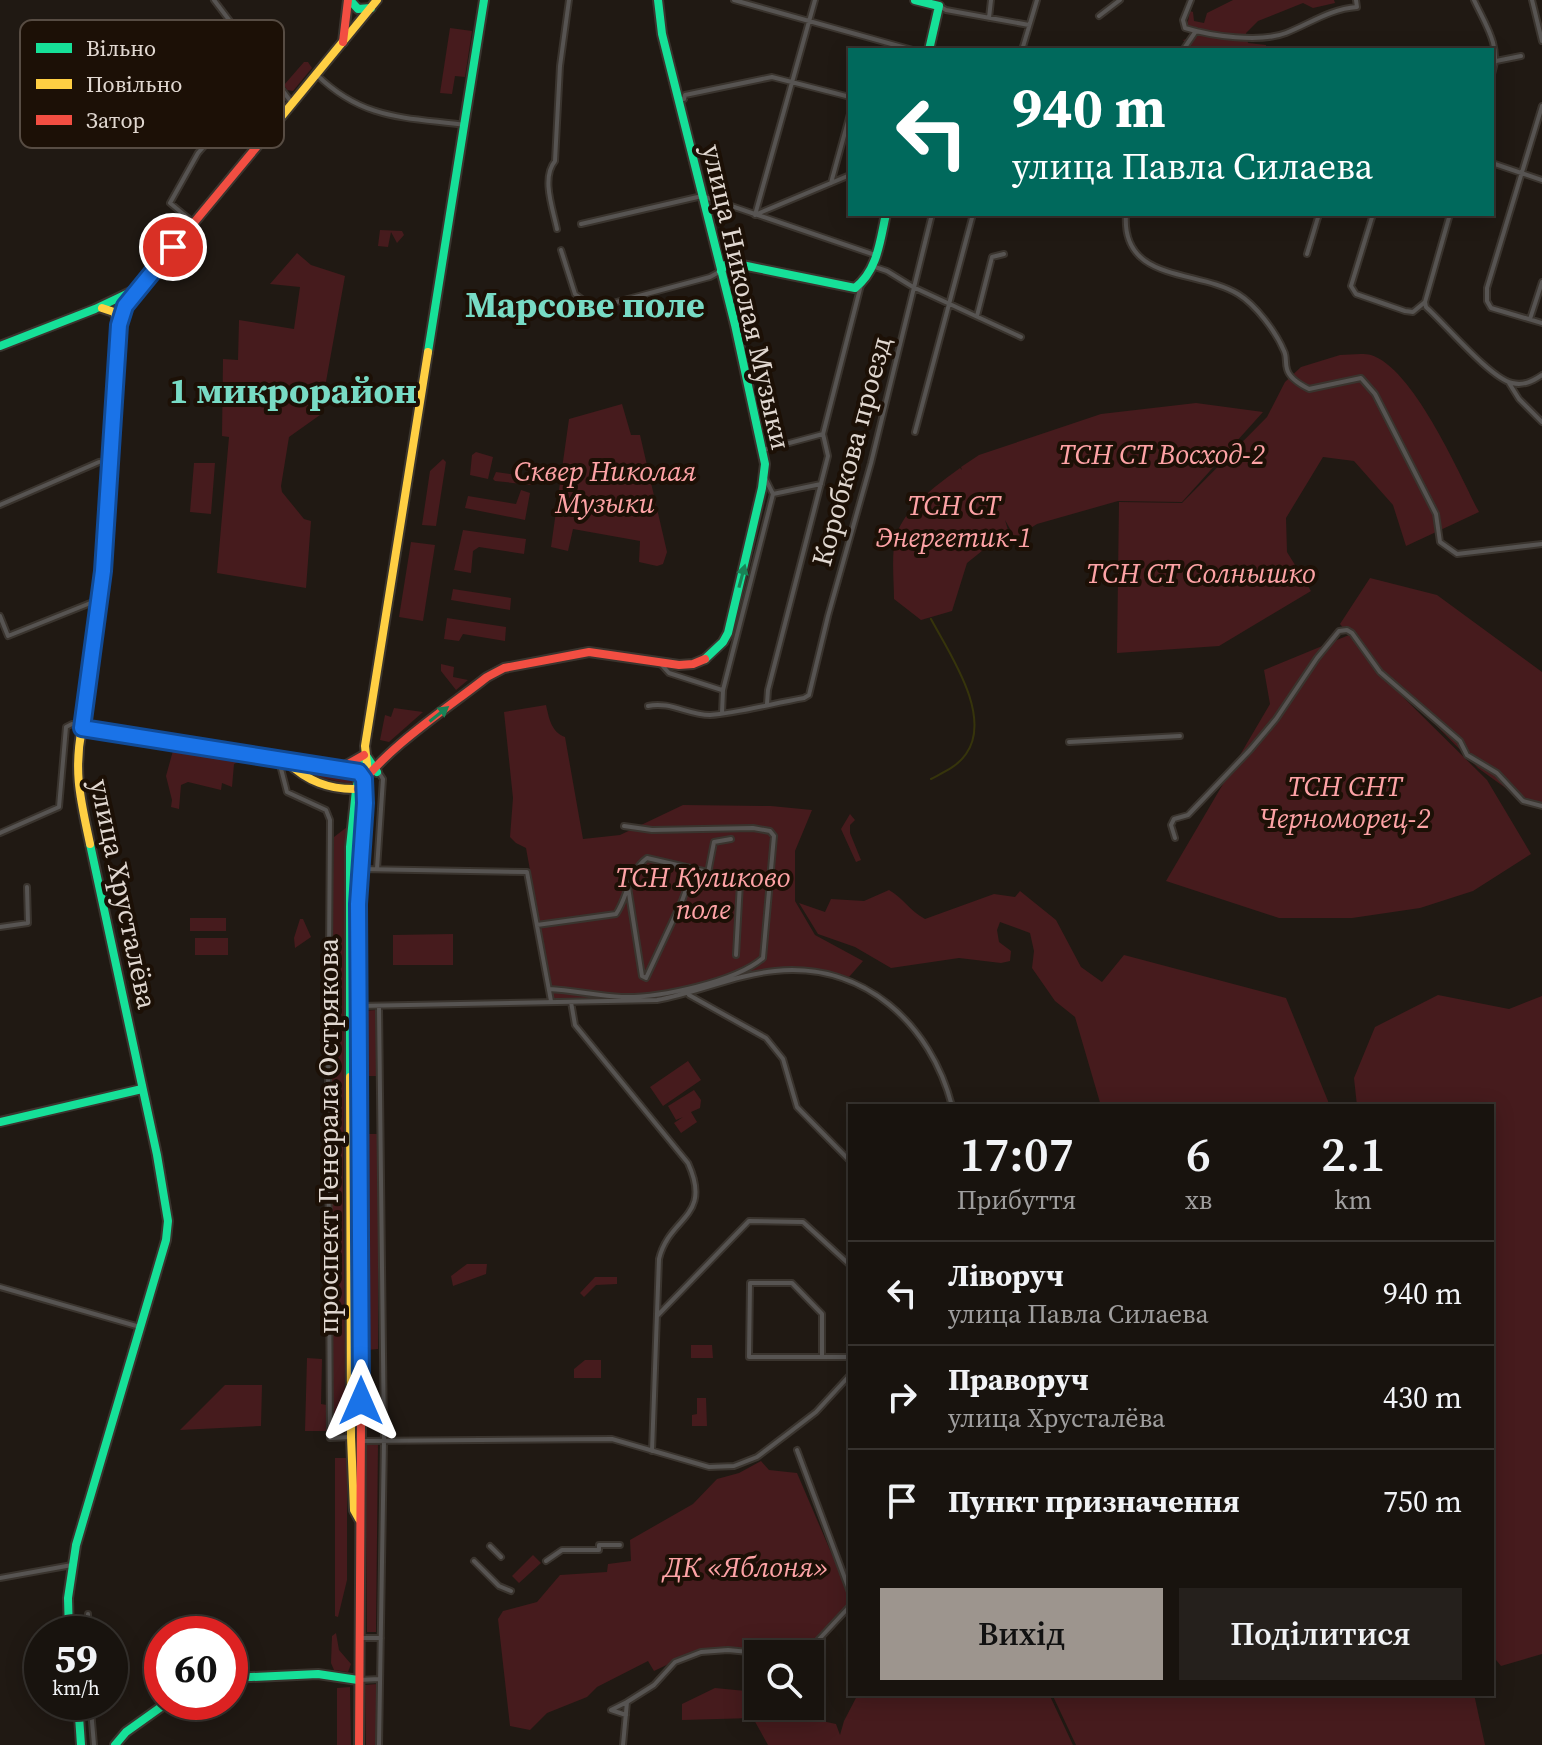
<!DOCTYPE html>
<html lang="uk">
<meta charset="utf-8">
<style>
:root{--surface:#18130e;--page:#25201c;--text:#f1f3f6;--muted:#9f9e9e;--line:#36322e;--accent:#9d958e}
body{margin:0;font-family:"Source Serif 4",serif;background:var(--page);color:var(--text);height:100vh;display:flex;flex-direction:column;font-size:30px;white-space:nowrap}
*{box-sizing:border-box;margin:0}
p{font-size:26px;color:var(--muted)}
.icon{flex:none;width:44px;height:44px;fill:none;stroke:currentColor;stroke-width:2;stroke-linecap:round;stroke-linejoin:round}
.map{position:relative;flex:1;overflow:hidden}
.sheet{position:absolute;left:848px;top:1104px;width:646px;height:592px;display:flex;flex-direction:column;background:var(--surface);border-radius:0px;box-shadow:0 4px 20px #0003,0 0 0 2px var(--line)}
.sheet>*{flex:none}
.guide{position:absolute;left:848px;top:48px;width:646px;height:168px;border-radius:0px;box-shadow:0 4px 20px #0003,0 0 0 2px var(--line);background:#00695c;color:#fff;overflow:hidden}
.controls{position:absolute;left:744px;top:1640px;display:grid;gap:16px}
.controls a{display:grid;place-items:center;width:80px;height:80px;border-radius:0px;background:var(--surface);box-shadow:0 4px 20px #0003,0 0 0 2px var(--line);font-size:40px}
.speed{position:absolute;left:24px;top:1616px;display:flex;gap:16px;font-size:40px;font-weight:700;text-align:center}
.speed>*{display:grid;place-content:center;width:104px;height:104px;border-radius:50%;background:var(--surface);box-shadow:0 4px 20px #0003,0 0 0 2px var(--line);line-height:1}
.speed small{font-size:20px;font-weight:400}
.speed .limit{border:12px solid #d22;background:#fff;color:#111}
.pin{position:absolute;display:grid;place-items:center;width:68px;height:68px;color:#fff;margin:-34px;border:4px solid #fff;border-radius:50%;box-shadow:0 2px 8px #0007}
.me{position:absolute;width:88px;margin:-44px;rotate:0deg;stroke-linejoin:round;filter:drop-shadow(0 0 6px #0008)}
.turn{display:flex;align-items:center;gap:28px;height:168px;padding:0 32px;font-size:36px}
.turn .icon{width:104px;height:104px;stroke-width:2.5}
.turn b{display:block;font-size:56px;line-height:68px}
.eta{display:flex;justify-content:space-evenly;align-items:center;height:136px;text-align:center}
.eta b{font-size:48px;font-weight:600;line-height:56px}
.primary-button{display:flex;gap:16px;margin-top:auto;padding:16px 32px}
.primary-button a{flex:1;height:92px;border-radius:0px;background:var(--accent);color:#111;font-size:32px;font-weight:600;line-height:92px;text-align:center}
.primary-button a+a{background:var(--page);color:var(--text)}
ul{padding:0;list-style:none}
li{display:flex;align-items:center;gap:24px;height:104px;padding:0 32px;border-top:2px solid var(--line)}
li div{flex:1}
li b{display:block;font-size:30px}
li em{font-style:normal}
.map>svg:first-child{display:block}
.green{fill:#461b1d}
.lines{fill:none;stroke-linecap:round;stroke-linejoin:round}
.stream{stroke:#36340b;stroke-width:2}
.street-casing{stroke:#3a342e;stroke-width:8}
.fast-casing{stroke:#3a342e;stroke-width:12}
.slow-casing{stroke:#3a342e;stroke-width:12}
.jam-casing{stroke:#3a342e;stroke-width:12}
.street{stroke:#575452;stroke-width:4}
.fast{stroke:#16e098;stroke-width:8}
.slow{stroke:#ffcf43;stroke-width:8}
.jam{stroke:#f24e42;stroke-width:8}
.oneway{fill:#198256}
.route-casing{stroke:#114b97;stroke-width:20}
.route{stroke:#1a73e8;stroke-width:14}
.labels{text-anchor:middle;stroke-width:8;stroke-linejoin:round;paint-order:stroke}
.street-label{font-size:28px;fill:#e1d8d1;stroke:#1c1006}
.park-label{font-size:28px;font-style:italic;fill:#fea3a6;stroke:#1c1006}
.district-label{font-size:36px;font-weight:bold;fill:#78dbc5;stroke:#1c1006}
.key{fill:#1c1006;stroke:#574c43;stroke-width:2}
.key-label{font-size:22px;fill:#e1d8d1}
</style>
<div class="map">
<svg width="1542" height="1745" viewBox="0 0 1542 1745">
<rect width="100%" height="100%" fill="#201913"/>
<!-- green -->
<path class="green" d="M 1233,0 L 1334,0 L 1335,3 L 1313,8 L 1303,3 L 1258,21 L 1246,33 L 1248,43 L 1266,45 L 1266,50 L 1190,50 L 1183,40 L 1191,38 L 1193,31 L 1187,26 L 1190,11 L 1193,12 L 1194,21 L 1204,23 L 1207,13 Z
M 450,28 L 472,31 L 465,77 L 455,76 L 452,94 L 440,93 Z
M 304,62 L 308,62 L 312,68 L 293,91 L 287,90 L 284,85 Z
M 380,230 L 402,231 L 404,235 L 397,243 L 391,232 L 388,247 L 378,246 Z
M 297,253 L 311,265 L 345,276 L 320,415 L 289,437 L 281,486 L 282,492 L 304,519 L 311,521 L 306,588 L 217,573 L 229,437 L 222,436 L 223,359 L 238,360 L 239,320 L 294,329 L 300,287 L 270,284 Z
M 1340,355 C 1349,355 1362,353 1371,355 C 1413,368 1459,473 1479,512 L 1406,546 L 1393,505 L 1354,461 L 1323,457 L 1286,518 L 1287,552 L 1311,591 L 1219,646 L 1117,653 L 1119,502 L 1182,503 L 1267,417 L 1285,382 L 1301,367 Z
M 1196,403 L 1263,412 L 1182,502 L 1118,501 L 1037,524 L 1015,538 L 1005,520 L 1008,530 L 967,563 L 952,611 L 921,620 L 894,599 C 894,580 891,554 896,536 C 905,507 937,485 960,468 L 962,470 L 961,467 L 979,455 L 1101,414 Z
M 622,404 L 631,435 L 640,435 L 667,552 L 663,564 L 657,566 L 639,562 L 640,541 L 573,529 L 568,551 L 551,547 L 569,419 Z
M 476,452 L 493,457 L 488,479 L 470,475 L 472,455 Z
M 443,459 L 446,462 L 436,526 L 422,525 L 430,471 Z
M 194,463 L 215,463 L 211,514 L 190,512 Z
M 496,472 L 531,477 L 532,485 L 495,481 L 493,479 Z
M 521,490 L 530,493 L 525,520 L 465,508 L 468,496 L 516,504 Z
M 463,530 L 526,539 L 524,554 L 479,547 L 473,551 L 471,573 L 454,570 Z
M 411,542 L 435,545 L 423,621 L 399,617 Z
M 1370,578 L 1437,595 L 1542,672 L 1542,806 L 1529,805 L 1478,768 L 1368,656 L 1403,697 L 1487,780 L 1531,854 L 1473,891 L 1420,908 L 1352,918 L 1279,918 L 1166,881 L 1270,704 L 1264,670 L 1349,635 L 1340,624 Z
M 453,589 L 511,598 L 510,610 L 451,600 Z
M 447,618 L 506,627 L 505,641 L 463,634 L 459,641 L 444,639 Z
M 441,664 L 454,667 L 453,677 L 468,680 L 456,690 L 441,671 Z
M 546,705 C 549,718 551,732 565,737 L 583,839 L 620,835 L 683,805 L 771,806 L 812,810 L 795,851 L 795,901 L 815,935 L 863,961 L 849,977 C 811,967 773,965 734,976 C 710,983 689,993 664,996 C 627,1000 590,998 553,998 L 526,848 L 516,843 L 510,837 L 513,798 L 504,712 Z
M 394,708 L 423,712 L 389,742 L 380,740 L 385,715 L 391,717 Z
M 174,747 L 237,757 L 240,761 L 234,764 L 232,787 L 222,783 L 221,790 L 188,782 L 181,785 L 179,809 L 171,807 L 172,800 L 166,776 Z
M 307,769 L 350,774 L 354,780 L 350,784 L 309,775 Z
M 850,814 L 855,820 L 850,825 L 850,833 L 861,860 L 856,862 L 841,829 Z
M 347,827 L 343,1185 L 346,1422 L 339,1434 L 332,1431 L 330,991 L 334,837 Z
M 889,890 C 903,898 910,911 925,919 L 994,894 L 1015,897 L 1020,891 L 1056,920 L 1081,967 L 1102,982 L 1124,955 L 1286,998 L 1330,1106 L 1101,1106 L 1075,1017 L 1055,1001 L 1032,968 L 1034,951 L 1030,933 L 1000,922 L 997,930 L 999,942 L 1011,951 L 1010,961 L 1001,963 L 959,958 L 891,968 L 855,947 L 818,934 L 799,903 L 825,912 L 831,899 L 864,901 Z
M 190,918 L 226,918 L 226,931 L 190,931 Z
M 300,919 L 303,919 L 311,937 L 295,948 L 294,938 Z
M 453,934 L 453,965 L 393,965 L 393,935 Z
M 195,938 L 228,938 L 228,955 L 195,955 Z
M 1438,995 L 1509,1009 L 1542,996 L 1542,1654 L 1501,1666 L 1492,1655 L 1492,1106 L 1357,1106 L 1354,1078 L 1375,1027 Z
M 376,1010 L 377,1076 L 365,1076 L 364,1011 Z
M 688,1061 L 701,1080 L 663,1106 L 650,1087 Z
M 694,1090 L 701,1100 L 700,1108 L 691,1112 L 697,1122 L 681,1133 L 674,1123 L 683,1117 L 676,1120 L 668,1106 Z
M 365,1134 L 378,1134 L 378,1349 L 367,1350 Z
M 467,1264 L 487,1264 L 486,1274 L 453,1286 L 451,1276 Z
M 595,1277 L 617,1277 L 617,1284 L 596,1285 L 584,1297 L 580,1293 Z
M 691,1345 L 712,1345 L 713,1358 L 691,1358 Z
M 307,1358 L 322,1359 L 321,1404 L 327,1405 L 327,1431 L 305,1431 Z
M 585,1360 L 601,1360 L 601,1378 L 574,1378 L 574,1369 Z
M 225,1385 L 262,1385 L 261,1426 L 180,1430 Z
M 697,1398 L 706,1398 L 707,1426 L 692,1426 L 692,1415 L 697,1414 Z
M 365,1443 L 378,1443 L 376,1632 L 367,1632 Z
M 335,1458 L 347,1458 L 347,1580 L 338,1617 L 335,1616 Z
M 761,1461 L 769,1470 L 797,1473 L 848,1592 L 849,1604 L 808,1648 L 790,1652 L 736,1648 L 700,1649 L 654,1671 L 648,1661 L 597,1687 L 587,1697 L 547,1713 L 530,1730 L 510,1726 L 498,1619 L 503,1611 L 537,1602 L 560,1575 L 607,1572 L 608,1564 L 631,1561 L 630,1540 L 693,1504 L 717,1479 L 739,1473 Z
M 533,1555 L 541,1563 L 519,1583 L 512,1576 Z
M 336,1633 L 339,1650 L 351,1664 L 348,1672 L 334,1670 L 331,1663 L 332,1636 Z
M 377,1684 L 376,1745 L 366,1745 L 365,1685 Z
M 350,1687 L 351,1745 L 337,1745 L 337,1688 Z
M 715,1688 L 746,1691 L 758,1696 L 758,1706 L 780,1706 L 808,1718 L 836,1724 L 840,1735 L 844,1721 L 858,1694 L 1049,1694 L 1073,1745 L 768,1745 L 753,1718 L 682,1720 L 682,1704 Z
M 1052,1694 L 1474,1694 L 1485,1745 L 1076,1745 Z"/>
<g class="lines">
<!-- stream -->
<path class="stream" d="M 931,779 C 944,772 958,766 966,754 C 993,716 949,653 931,619"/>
<!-- street casing -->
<g class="street-casing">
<path id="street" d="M 214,0 L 292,103
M 734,0 L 913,50
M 1191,0 L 1183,20 L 1185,28 C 1211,36 1260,43 1286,33 C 1311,23 1330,9 1357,7 L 1356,0
M 1474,0 C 1485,24 1502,47 1492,74
M 1532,0 L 1542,41
M 939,6 L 946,10 L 1029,25
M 1099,16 L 1120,0
M 989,18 L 991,0
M 1022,50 L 1037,0
M 1183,50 L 1196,31
M 1496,61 L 1521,56
M 317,75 C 363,120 405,117 465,125
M 680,99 L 684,99 L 685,95 L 772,77 L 850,97
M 1542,106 L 1487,288 L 1487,301 L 1491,308 L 1542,323
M 220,128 L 249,91 L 240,79
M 1492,163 L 1542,180
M 831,183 L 850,114
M 757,214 L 850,175
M 1126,214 C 1121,283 1197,269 1238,294 C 1256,305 1276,332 1284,351 C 1287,357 1285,363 1287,369 C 1289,378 1301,385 1309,389 L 1361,378 L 1375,394 L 1436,514 L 1440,542 L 1457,554 L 1542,544
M 1373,214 L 1351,286 L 1356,294 L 1405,311 L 1413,312 L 1425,302
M 1450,214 L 1425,302 L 1426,307 C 1446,325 1490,378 1512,383 C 1524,386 1533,381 1542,375
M 755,215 L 815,0
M 194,223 L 170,203 L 198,153 L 220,128 L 212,120 L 240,79 L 233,69 L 255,56
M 581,224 L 702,196 L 875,255
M 557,229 C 553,209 541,178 555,161 L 560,66 L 569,0
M 561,250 L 575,294 L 594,308 L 710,277 L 721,271
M 1307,254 L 1319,214
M 872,266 L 887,271 L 913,287 L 1021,337
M 977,316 L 992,257 L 1004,254
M 1530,319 L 1542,282
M 1509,383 L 1519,399 L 1542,422
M 915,432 L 973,214
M 763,450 L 823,434
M 773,494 L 821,484
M 0,505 L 99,462
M 0,616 L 8,636 L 98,600
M 660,663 L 669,673 L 722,690
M 767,704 L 768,690 L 828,456 L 823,434 L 861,285
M 648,706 C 670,701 688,715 710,715 C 739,713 774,703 804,698 L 809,695 L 828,616 L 871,463 L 932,214
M 722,713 L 723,690 L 773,494 L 764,476
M 1069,742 L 1180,736
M 279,761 L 287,792 L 326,810 L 330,820 L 328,1098 L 330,1438 L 351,1437
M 375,772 L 379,773 L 383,779 L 377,869
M 0,833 L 59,807 L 66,727 L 72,724 L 82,728
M 1175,838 L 1171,825 L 1174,819 L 1188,815 L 1250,750 L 1276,719 L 1317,658 L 1339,631 L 1347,630 L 1352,633 L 1380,672 L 1460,741 L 1467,755 L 1497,773 L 1523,801 L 1542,806
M 360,869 L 527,872 L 551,1001
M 708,873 L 714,842 L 731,839
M 628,887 L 642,976 L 646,978 L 682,901 L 693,870
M 537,925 L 616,914 C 628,897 628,872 647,858 L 738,879 L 740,883 L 736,955
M 0,927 L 28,923 L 27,887
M 549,989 C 573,990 598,996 622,997 C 659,998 735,982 763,958 L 774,836 L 770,831 L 753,828 L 652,830 L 624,826
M 689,995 L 766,1038 L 783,1059 L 797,1107 L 850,1161
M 571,1002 L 575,1025 L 688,1163 C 713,1218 669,1216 659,1259 L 652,1451
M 358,1006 L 657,1000 C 697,993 735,975 775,971 C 864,962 931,1024 952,1106
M 0,1287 L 140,1327
M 658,1315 L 749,1221 L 803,1222 L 850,1265
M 822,1357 L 822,1314 L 792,1283 L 750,1283 L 749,1357 L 850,1357
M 361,1441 L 612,1439 L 709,1467 L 734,1466 L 757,1457 L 786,1435 L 816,1412 L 850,1375
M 797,1450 L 850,1592
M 490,1546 L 501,1557
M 474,1561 L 499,1586 L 511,1591
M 546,1561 L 562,1550 L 599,1550 L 599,1545 L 620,1545
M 0,1578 L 72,1565
M 88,1634 L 88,1614
M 360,1638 L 381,1638
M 795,1654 L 809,1650 L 850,1606
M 358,1680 L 380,1679
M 79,1710 L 91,1710 L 91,1702
M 91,1710 L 94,1745
M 626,1715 L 611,1710 L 627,1702
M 379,1745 L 384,1440 L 379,1006
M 623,1745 L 627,1702 L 654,1685 L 675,1662 L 701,1652 L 728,1650 L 768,1654"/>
</g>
<!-- fast casing -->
<g class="fast-casing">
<path id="fast" d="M 350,0 L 358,9 L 371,8
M 658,0 L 662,34 L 735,325 L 765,464 L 762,488 L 728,633 L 723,642 L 705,659
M 915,0 L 939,6 L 929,50
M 721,271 L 725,265 L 742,265 L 855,288 C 878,270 880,240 886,214
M 0,346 L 95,309 L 137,289
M 428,352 L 484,0
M 109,471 L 103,571 L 82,728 L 359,772
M 367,757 L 377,772
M 350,1077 L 350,847 L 356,790 L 364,757
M 0,1122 L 142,1089
M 361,1423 L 358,904 L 365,810
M 69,1634 L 68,1598 L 76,1545 L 166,1240 L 168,1221 L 157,1155 L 90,844
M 230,1678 L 318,1674 L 358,1680
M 78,1702 L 81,1745
M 115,1745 L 126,1732 L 168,1702"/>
</g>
<!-- slow casing -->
<g class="slow-casing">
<path id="slow" d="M 259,144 L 377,0
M 102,308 L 114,312 L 119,325
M 82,728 C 73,773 81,801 90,844
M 286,761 C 307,781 329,790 358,789
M 365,810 L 368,773 L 365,746 L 428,352
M 350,1077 L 351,1437 L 354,1510 L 359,1519"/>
</g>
<!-- jam casing -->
<g class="jam-casing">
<path id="jam" d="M 343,42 L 348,0
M 109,471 L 119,325 L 125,306 L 259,144
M 343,767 L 364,755
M 358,789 C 383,750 449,707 487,677 L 504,668 L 589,652 L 679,665 L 693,664 L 705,659
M 359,1745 L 361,1423"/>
</g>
<!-- street -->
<use href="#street" class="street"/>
<!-- fast -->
<use href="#fast" class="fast"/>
<!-- slow -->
<use href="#slow" class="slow"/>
<!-- jam -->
<use href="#jam" class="jam"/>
</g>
<!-- one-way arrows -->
<defs><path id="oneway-solid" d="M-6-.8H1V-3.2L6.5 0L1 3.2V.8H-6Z" transform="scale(2)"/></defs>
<g class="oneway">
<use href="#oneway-solid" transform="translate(742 576) rotate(-75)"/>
<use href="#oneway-solid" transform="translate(439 714) rotate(-38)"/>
</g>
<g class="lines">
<!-- route casing -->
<g class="route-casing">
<path id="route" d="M 173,247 L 125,306 L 119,325 L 103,571 L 82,728 L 359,772 L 364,779 L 365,803 L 358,904 L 361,1401"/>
</g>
<!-- route -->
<use href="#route" class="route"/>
</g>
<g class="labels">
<!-- street labels -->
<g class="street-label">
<text transform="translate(747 297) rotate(77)" y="10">улица Николая Музыки</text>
<text transform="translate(851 451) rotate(-75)" y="10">Коробкова проезд</text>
<text transform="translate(124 894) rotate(78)" y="10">улица Хрусталёва</text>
<text transform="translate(328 1136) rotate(-90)" y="10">проспект Генерала Острякова</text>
</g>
<!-- park labels -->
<g class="park-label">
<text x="1162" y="464">ТСН СТ Восход-2</text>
<text x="605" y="481">Сквер Николая<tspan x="605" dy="32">Музыки</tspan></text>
<text x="954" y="515">ТСН СТ<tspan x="954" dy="32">Энергетик-1</tspan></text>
<text x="1201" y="583">ТСН СТ Солнышко</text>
<text x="1345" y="796">ТСН СНТ<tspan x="1345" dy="32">Черноморец-2</tspan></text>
<text x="703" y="887">ТСН Куликово<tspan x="703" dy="32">поле</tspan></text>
<text x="746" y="1577">ДК «Яблоня»</text>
</g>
<!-- district labels -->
<g class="district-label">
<text x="585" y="317">Марсове поле</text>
<text x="293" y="403">1 микрорайон</text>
</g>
</g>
<!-- legend -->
<rect x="20" y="20" width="264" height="128" rx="12" class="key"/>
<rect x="36" y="43" width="36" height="10" fill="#16e098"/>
<rect x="36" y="79" width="36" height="10" fill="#ffcf43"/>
<rect x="36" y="115" width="36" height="10" fill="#f24e42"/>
<g class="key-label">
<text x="86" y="56">Вільно</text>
<text x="86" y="92">Повільно</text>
<text x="86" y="128">Затор</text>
</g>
</svg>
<div class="controls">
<a><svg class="icon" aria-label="search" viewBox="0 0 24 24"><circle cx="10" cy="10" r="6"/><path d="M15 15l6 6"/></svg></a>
</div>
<div class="speed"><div>59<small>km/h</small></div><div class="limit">60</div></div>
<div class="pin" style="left:173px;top:247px;background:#d93025"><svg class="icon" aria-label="arrive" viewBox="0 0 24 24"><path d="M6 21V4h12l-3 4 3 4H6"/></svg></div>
<svg class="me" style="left:361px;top:1401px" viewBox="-20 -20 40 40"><path d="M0-17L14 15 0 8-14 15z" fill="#1a73e8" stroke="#fff" stroke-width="4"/></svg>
<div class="guide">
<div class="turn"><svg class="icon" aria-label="left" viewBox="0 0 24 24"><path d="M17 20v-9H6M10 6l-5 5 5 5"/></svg><div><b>940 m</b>улица Павла Силаева</div></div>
</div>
<section class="sheet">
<div class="eta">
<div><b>17:07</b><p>Прибуття</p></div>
<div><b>6</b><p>хв</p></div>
<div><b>2.1</b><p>km</p></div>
</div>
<ul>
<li><svg class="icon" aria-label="left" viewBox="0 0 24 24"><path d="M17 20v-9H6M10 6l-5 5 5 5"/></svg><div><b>Ліворуч</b><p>улица Павла Силаева</p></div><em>940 m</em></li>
<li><svg class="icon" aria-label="right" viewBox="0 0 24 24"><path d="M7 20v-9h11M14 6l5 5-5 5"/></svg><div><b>Праворуч</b><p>улица Хрусталёва</p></div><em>430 m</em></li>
<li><svg class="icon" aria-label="arrive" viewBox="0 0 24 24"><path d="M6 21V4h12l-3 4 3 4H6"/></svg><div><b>Пункт призначення</b></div><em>750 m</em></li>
</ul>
<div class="primary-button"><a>Вихід</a><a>Поділитися</a></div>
</section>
</div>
